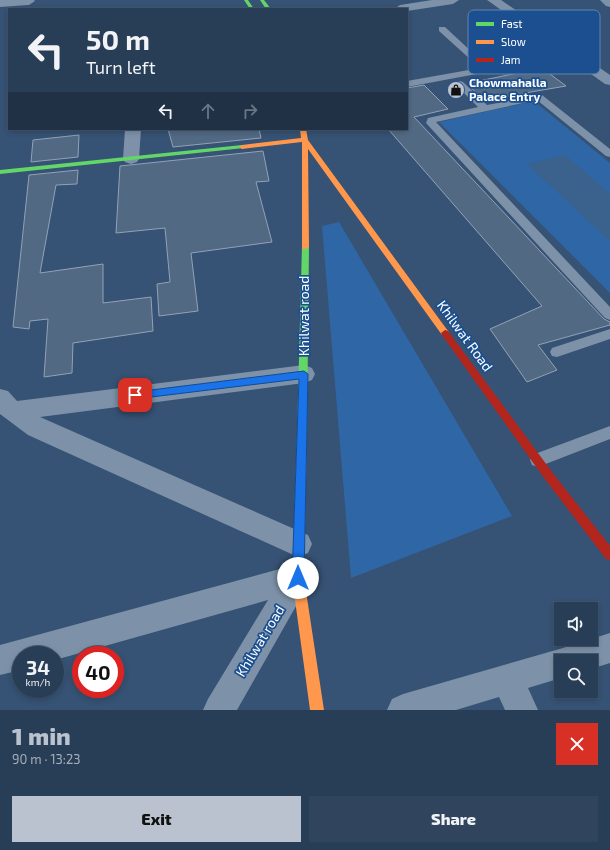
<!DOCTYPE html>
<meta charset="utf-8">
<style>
:root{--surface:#283e57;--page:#30455d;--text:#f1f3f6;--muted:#a5aeba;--line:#44576d;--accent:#b9c2ce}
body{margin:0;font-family:"Exo 2",sans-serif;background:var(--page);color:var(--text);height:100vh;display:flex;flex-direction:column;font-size:15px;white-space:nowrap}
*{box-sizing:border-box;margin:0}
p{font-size:13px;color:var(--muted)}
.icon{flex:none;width:22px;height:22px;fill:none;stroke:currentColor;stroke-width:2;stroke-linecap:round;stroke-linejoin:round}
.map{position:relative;height:710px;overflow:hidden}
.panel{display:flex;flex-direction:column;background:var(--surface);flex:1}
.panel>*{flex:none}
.guide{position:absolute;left:8px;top:8px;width:400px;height:122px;border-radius:0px;box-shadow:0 2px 6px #0003,0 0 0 1px var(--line);background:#283e57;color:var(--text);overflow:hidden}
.buttons{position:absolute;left:554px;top:602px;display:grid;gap:8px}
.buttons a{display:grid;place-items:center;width:44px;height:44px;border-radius:0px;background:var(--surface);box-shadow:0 2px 6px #0003,0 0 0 1px var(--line);font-size:20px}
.speed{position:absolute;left:12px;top:646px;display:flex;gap:8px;font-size:20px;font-weight:700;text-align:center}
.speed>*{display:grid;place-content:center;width:52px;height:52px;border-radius:50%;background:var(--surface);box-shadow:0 2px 6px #0003,0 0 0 1px var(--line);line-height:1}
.speed small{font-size:10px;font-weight:400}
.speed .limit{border:6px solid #d22;background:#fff;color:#111}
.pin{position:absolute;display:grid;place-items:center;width:34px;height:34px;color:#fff;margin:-17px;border-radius:8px;box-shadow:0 2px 6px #0006}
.me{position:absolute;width:44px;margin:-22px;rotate:0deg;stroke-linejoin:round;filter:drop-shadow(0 0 3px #0008)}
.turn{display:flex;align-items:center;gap:14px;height:84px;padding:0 12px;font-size:18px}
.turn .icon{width:52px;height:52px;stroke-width:2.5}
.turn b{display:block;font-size:28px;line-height:34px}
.lanes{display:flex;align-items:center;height:38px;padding:0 12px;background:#0003;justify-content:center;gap:20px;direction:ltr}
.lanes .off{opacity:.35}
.round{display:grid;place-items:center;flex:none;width:42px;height:42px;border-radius:0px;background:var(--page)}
.overview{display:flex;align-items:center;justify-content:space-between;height:68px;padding:0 12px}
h1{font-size:24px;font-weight:800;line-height:30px;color:var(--accent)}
.button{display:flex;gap:8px;margin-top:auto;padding:8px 12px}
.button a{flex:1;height:46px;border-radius:0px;background:var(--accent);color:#111;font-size:16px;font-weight:800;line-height:46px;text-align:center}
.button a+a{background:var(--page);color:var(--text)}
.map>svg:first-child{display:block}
.green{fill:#2f66a5}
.water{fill:#3b618d}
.building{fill:#526984;stroke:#92a2b6}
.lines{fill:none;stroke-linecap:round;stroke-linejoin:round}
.lane{fill:#7d92a8;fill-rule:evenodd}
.street{fill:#7d92a8;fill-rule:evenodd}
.fast{fill:#63d668;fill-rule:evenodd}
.slow{fill:#ff974d;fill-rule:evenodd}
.jam{fill:#b3261e;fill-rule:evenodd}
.route{fill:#1a73e8;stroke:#114b97}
.labels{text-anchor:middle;stroke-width:3.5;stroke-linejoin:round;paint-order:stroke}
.far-poi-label{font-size:12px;font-weight:bold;fill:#fff;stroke:#1b4f8f;text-anchor:start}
.street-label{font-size:14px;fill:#fff;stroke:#1b4f8f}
.key{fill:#1b4f8f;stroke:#5f84b1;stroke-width:1}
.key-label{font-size:11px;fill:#fff}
</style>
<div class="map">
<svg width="610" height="710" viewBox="0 0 610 710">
<rect width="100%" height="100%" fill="#365274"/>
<!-- green -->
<path class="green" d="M 534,101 L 610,163 L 610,293 L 439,122 Z
M 339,222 L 512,516 L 351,578 L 322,226 Z"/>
<!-- water -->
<path class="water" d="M 565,155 L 610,194 L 610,241 L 527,164 Z"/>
<!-- building -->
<path class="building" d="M 542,68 L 566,86 L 484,100 L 469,86 L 469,83 Z
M 424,85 L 448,109 L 414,117 L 604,319 L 610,322 L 610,325 L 538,345 L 557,370 L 527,382 L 490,329 L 542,306 L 388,129 L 407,129 L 407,88 Z
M 168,129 L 259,129 L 261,138 L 173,147 Z
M 79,135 L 78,157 L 31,162 L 33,140 Z
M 263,151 L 269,181 L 256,182 L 272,242 L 191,253 L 198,311 L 159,316 L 157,284 L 170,282 L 165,228 L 116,233 L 120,166 Z
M 78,170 L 77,184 L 56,185 L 40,273 L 103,264 L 103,303 L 151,297 L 153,331 L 73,343 L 72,373 L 44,377 L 48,319 L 30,321 L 29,329 L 13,327 L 29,175 Z"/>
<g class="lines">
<!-- lane -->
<path class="lane" d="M 439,27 L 445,27 L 489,68 L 482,73 L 407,87 L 407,81 L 480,68 L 439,31 Z
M 460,81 L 463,82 L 487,105 L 542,95 L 610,149 L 610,157 L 606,156 L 537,100 L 436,122 L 610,307 L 610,320 L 605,318 L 426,123 L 428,118 L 478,107 L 455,84 Z
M 610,329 L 610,339 L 557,357 L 552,356 L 550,352 L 552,348 Z
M 610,426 L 610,439 L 538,467 L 532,465 L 530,460 L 532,455 Z"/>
<!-- street -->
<path class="street" d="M 0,0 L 34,0 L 35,1 L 29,5 L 0,7 Z
M 432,0 L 459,0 L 453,4 L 407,11 L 407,9 L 394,9 L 400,5 Z
M 487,0 L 501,0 L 610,75 L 610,85 L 605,84 Z
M 600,0 L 610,0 L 610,7 L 606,6 Z
M 125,129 L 141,129 L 139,159 L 137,162 L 131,164 L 125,162 L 123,159 Z
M 304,365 L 312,368 L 315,374 L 312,380 L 304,383 L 40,417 L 308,535 L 312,544 L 308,553 L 298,557 L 28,435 L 0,414 L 0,389 L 8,391 L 17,401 Z
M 298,564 L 308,568 L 312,578 L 237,710 L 203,710 L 208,699 L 268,600 L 55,660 L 55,655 L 21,655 L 21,670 L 0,675 L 0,645 Z
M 610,633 L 610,663 L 591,669 L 591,661 L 561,661 L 561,678 L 528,688 L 538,710 L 505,710 L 499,697 L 456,710 L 387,710 L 392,699 L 403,694 L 563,648 Z"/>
<!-- fast -->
<path class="fast" d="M 244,0 L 248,0 L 254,9 L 250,9 Z
M 260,0 L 264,0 L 271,9 L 266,9 Z
M 242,145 L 244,146 L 244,148 L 0,174 L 0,170 Z
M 302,245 L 305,245 L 309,247 L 307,434 L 306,437 L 302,438 L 298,437 L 297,434 Z"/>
<!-- slow -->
<path class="slow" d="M 300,129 L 306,129 L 308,140 L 448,331 L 449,333 L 448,335 L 442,335 L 308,149 L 309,247 L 305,249 L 302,249 L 302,142 L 242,149 L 239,147 L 242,145 L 301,138 Z
M 302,430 L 306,431 L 307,434 L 304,578 L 324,710 L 310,710 L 292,578 L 297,434 L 298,431 Z"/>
<!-- jam -->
<path class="jam" d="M 445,330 L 448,331 L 552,472 L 610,546 L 610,560 L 606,559 L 544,478 L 442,335 L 441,333 Z"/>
</g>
<!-- route -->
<path class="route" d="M 304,371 L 308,374 L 304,578 L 302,582 L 298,584 L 294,582 L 292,578 L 299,379 L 135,399 L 130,395 L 135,392 Z"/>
<!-- icons -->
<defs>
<g id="shop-disc" transform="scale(0.9)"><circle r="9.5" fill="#b9c2ce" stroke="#1b4f8f"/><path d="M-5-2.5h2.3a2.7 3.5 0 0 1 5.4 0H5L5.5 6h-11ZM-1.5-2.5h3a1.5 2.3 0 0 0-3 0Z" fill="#111"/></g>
</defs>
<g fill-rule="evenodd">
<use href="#shop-disc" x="456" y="90"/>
</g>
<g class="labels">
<!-- far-poi labels -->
<g class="far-poi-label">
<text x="469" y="87">Chowmahalla<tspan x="469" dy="14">Palace Entry</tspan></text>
</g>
<!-- street labels -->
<g class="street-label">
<text transform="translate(304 316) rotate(-90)" y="5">Khilwat road</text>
<text transform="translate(465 336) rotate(54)" y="5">Khilwat Road</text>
<text transform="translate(260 641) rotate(-59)" y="5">Khilwat road</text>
</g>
</g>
<!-- legend -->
<rect x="468" y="10" width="132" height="64" rx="6" class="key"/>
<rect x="476" y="22" width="18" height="4" fill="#63d668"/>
<rect x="476" y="40" width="18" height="4" fill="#ff974d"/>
<rect x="476" y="58" width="18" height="4" fill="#b3261e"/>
<g class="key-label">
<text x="501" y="28">Fast</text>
<text x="501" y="46">Slow</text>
<text x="501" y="64">Jam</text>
</g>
</svg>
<div class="buttons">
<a><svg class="icon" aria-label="sound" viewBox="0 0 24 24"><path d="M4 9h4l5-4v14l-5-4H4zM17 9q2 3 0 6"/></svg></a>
<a><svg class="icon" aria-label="search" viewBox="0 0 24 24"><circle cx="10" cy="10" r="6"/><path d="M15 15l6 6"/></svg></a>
</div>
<div class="speed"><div>34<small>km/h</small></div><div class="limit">40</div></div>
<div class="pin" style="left:135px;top:395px;background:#d93025"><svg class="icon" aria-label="arrive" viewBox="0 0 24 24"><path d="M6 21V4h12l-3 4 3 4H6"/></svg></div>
<svg class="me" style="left:298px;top:578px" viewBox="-20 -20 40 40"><circle r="19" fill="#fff"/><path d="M0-13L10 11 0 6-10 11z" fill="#1a73e8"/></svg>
<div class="guide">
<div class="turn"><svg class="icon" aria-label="left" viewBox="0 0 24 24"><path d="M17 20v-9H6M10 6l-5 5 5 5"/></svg><div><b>50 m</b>Turn left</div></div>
<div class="lanes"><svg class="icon" aria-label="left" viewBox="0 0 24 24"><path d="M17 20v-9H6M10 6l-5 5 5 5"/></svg><svg class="icon off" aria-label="ahead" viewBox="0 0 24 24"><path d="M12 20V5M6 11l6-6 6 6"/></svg><svg class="icon off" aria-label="right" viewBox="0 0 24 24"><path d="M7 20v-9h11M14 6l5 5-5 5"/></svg></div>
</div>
</div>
<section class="panel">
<div class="overview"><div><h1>1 min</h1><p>90 m · 13:23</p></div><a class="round" style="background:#d93025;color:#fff"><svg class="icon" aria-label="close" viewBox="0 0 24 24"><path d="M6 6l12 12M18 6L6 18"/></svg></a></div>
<div class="button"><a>Exit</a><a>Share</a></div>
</section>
